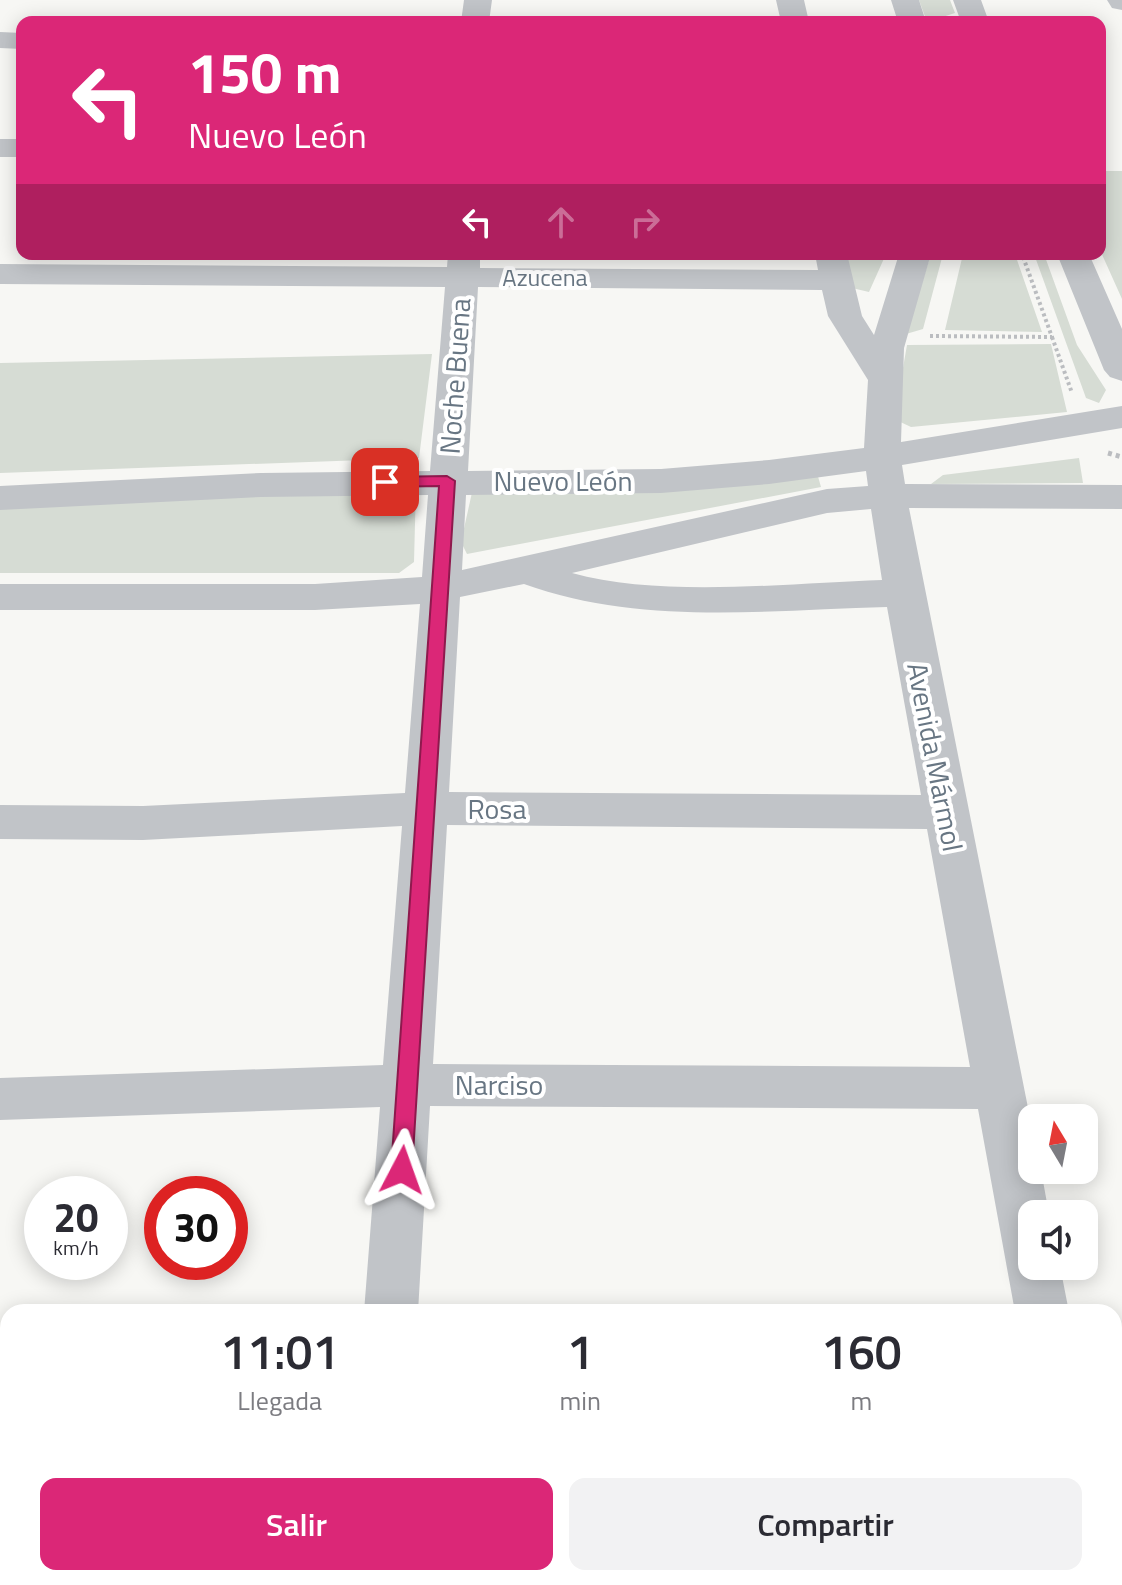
<!DOCTYPE html>
<html lang="es">
<meta charset="utf-8">
<style>
:root{--surface:#fff;--page:#f2f2f3;--text:#2b2b33;--muted:#7c7c81;--accent:#db2777}
body{margin:0;font-family:"Titillium Web",sans-serif;background:var(--page);color:var(--text);height:100vh;display:flex;flex-direction:column;font-size:30px;white-space:nowrap}
*{box-sizing:border-box;margin:0}
p{font-size:26px;color:var(--muted)}
.icon{flex:none;width:44px;height:44px;fill:none;stroke:currentColor;stroke-width:2;stroke-linecap:round;stroke-linejoin:round}
.map{position:relative;flex:1;overflow:hidden}
.details{position:absolute;left:0px;top:1304px;width:1122px;height:282px;display:flex;flex-direction:column;background:var(--surface);border-radius:24px 24px 0 0;box-shadow:0 4px 20px #0003}
.details>*{flex:none}
.guide{position:absolute;left:16px;top:16px;width:1090px;height:244px;border-radius:16px;box-shadow:0 4px 20px #0003;background:#db2777;color:#fff;overflow:hidden}
.needle{width:52px;rotate:350deg}
.fabs{position:absolute;left:1018px;top:1104px;display:grid;gap:16px}
.fabs a{display:grid;place-items:center;width:80px;height:80px;border-radius:16px;background:var(--surface);box-shadow:0 4px 20px #0003;font-size:40px}
.speed{position:absolute;left:24px;top:1176px;display:flex;gap:16px;font-size:40px;font-weight:700;text-align:center}
.speed>*{display:grid;place-content:center;width:104px;height:104px;border-radius:50%;background:var(--surface);box-shadow:0 4px 20px #0003;line-height:1}
.speed small{font-size:20px;font-weight:400}
.speed .limit{border:12px solid #d22;background:#fff;color:#111}
.pin{position:absolute;display:grid;place-items:center;width:68px;height:68px;color:#fff;margin:-34px;border-radius:16px;box-shadow:0 4px 12px #0006}
.me{position:absolute;width:88px;margin:-44px;rotate:4deg;stroke-linejoin:round;filter:drop-shadow(0 0 6px #0008)}
.turn{display:flex;align-items:center;gap:28px;height:168px;padding:0 40px;font-size:36px}
.turn .icon{width:104px;height:104px;stroke-width:2.5}
.turn b{display:block;font-size:56px;line-height:68px}
.lanes{display:flex;align-items:center;height:76px;padding:0 40px;background:#0003;justify-content:center;gap:40px;direction:ltr}
.lanes .off{opacity:.35}
.eta{display:flex;justify-content:space-evenly;align-items:center;height:136px;text-align:center}
.eta b{font-size:48px;font-weight:600;line-height:56px}
.action{display:flex;gap:16px;margin-top:auto;padding:16px 40px}
.action a{flex:1;height:92px;border-radius:16px;background:var(--accent);color:#fff;font-size:32px;font-weight:600;line-height:92px;text-align:center}
.action a+a{background:var(--page);color:var(--text)}
.map>svg:first-child{display:block}
.green{fill:#d6dcd4}
.lines{fill:none;stroke-linecap:round;stroke-linejoin:round}
.path-far1{stroke:#bbbdc0;stroke-width:4;stroke-dasharray:3 3;stroke-linecap:butt}
.path{stroke:#bbbdc0;stroke-width:5;stroke-dasharray:4 4;stroke-linecap:butt}
.minor{fill:#c1c4c8;fill-rule:evenodd}
.route{fill:#db2777;stroke:#8e194d;stroke-width:2}
.labels{text-anchor:middle;stroke-width:8;stroke-linejoin:round;paint-order:stroke}
.far-street-label{font-size:24px;fill:#687683;stroke:#fff}
.street-label{font-size:28px;fill:#687683;stroke:#fff}
</style>
<div class="map">
<svg width="1122" height="1585" viewBox="0 0 1122 1585">
<rect width="100%" height="100%" fill="#f7f7f4"/>
<!-- green -->
<path class="green" d="M 919,0 L 950,0 L 955,13 L 927,22 Z
M 1100,171 L 1122,171 L 1122,299 L 1100,250 Z
M 846,254 L 886,254 L 869,292 L 852,288 Z
M 931,254 L 943,254 L 923,329 L 906,334 Z
M 963,254 L 1015,254 L 1042,332 L 945,330 Z
M 1034,254 L 1044,254 L 1077,345 L 1106,390 L 1099,403 L 1086,398 Z
M 1051,344 L 1067,412 L 911,427 L 894,419 L 907,345 Z
M 432,354 L 419,458 L 0,473 L 0,363 Z
M 1079,458 L 1083,483 L 931,484 L 943,475 Z
M 817,473 L 821,487 L 467,554 L 461,542 L 473,488 Z
M 416,485 L 414,562 L 399,573 L 0,573 L 0,503 Z"/>
<g class="lines">
<!-- path-far1 -->
<path class="path-far1" d="M 930,336 L 1052,337 L 1022,254
M 1052,337 L 1072,393"/>
<!-- path -->
<path class="path" d="M 1108,453 L 1122,457"/>
<!-- minor -->
<path class="minor" d="M 464,0 L 492,0 L 489,22 L 461,22 Z
M 776,0 L 804,0 L 809,22 L 781,22 Z
M 891,0 L 919,0 L 926,22 L 898,22 Z
M 953,0 L 981,0 L 989,22 L 961,22 Z
M 1107,0 L 1122,0 L 1122,10 L 1112,8 Z
M 0,32 L 22,33 L 22,49 L 0,48 Z
M 0,139 L 22,139 L 22,157 L 0,157 Z
M 448,254 L 480,254 L 480,268 L 818,270 L 815,254 L 847,254 L 862,316 L 874,335 L 899,254 L 931,254 L 904,348 L 901,442 L 1122,406 L 1122,428 L 902,465 L 905,484 L 1122,485 L 1122,509 L 909,508 L 1032,1128 L 1032,1170 L 1041,1170 L 1049,1214 L 1032,1214 L 1032,1266 L 1060,1266 L 1069,1312 L 1015,1312 L 978,1109 L 430,1106 L 418,1312 L 364,1312 L 380,1107 L 0,1120 L 0,1078 L 383,1065 L 402,826 L 143,840 L 0,839 L 0,805 L 143,806 L 405,793 L 420,604 L 315,610 L 0,610 L 0,584 L 315,584 L 422,577 L 428,495 L 261,497 L 0,510 L 0,486 L 261,473 L 430,471 L 445,287 L 0,284 L 0,264 L 447,267 ZM 478,287 L 822,290 L 828,316 L 868,380 L 864,448 L 769,460 L 661,469 L 468,471 ZM 866,471 L 868,486 L 827,489 L 462,570 L 466,495 L 661,493 L 769,484 ZM 871,509 L 882,580 C 790,583 660,598 572,573 L 827,513 ZM 524,584 C 640,626 766,610 887,607 L 921,795 L 449,792 L 460,597 ZM 447,825 L 927,829 L 970,1067 L 433,1064 Z
M 1057,254 L 1089,254 L 1122,329 L 1122,381 L 1110,377 L 1104,370 Z
M 0,1435 L 8,1435 L 8,1493 L 0,1493 Z
M 1114,1560 L 1122,1585 L 1062,1585 L 1061,1578 L 1114,1578 Z
M 342,1578 L 402,1578 L 401,1585 L 341,1585 Z"/>
</g>
<!-- route -->
<path class="route" d="M 447,476 L 455,481 L 412,1170 L 409,1176 L 402,1179 L 394,1176 L 391,1170 L 439,486 L 385,487 L 377,482 L 385,477 Z"/>
<g class="labels">
<!-- far-street labels -->
<g class="far-street-label">
<text x="545" y="286">Azucena</text>
</g>
<!-- street labels -->
<g class="street-label">
<text transform="translate(455 376) rotate(-86)" y="10">Noche Buena</text>
<text x="563" y="491">Nuevo León</text>
<text transform="translate(935 757) rotate(79)" y="10">Avenida Mármol</text>
<text x="497" y="819">Rosa</text>
<text x="499" y="1095">Narciso</text>
</g>
</g>
</svg>
<div class="fabs">
<a><svg class="needle" viewBox="-14 -14 28 28"><path d="M0-13l5 13h-10z" fill="#e53935"/><path d="M0 13l5-13h-10z" fill="#7c7c81"/></svg></a>
<a><svg class="icon" aria-label="sound" viewBox="0 0 24 24"><path d="M4 9h4l5-4v14l-5-4H4zM17 9q2 3 0 6"/></svg></a>
</div>
<div class="speed"><div>20<small>km/h</small></div><div class="limit">30</div></div>
<div class="pin" style="left:385px;top:482px;background:#d93025"><svg class="icon" aria-label="arrive" viewBox="0 0 24 24"><path d="M6 21V4h12l-3 4 3 4H6"/></svg></div>
<svg class="me" style="left:402px;top:1170px" viewBox="-20 -20 40 40"><path d="M0-17L14 15 0 8-14 15z" fill="#db2777" stroke="#fff" stroke-width="4"/></svg>
<div class="guide">
<div class="turn"><svg class="icon" aria-label="left" viewBox="0 0 24 24"><path d="M17 20v-9H6M10 6l-5 5 5 5"/></svg><div><b>150 m</b>Nuevo León</div></div>
<div class="lanes"><svg class="icon" aria-label="left" viewBox="0 0 24 24"><path d="M17 20v-9H6M10 6l-5 5 5 5"/></svg><svg class="icon off" aria-label="ahead" viewBox="0 0 24 24"><path d="M12 20V5M6 11l6-6 6 6"/></svg><svg class="icon off" aria-label="right" viewBox="0 0 24 24"><path d="M7 20v-9h11M14 6l5 5-5 5"/></svg></div>
</div>
<section class="details">
<div class="eta">
<div><b>11:01</b><p>Llegada</p></div>
<div><b>1</b><p>min</p></div>
<div><b>160</b><p>m</p></div>
</div>
<div class="action"><a>Salir</a><a>Compartir</a></div>
</section>
</div>
